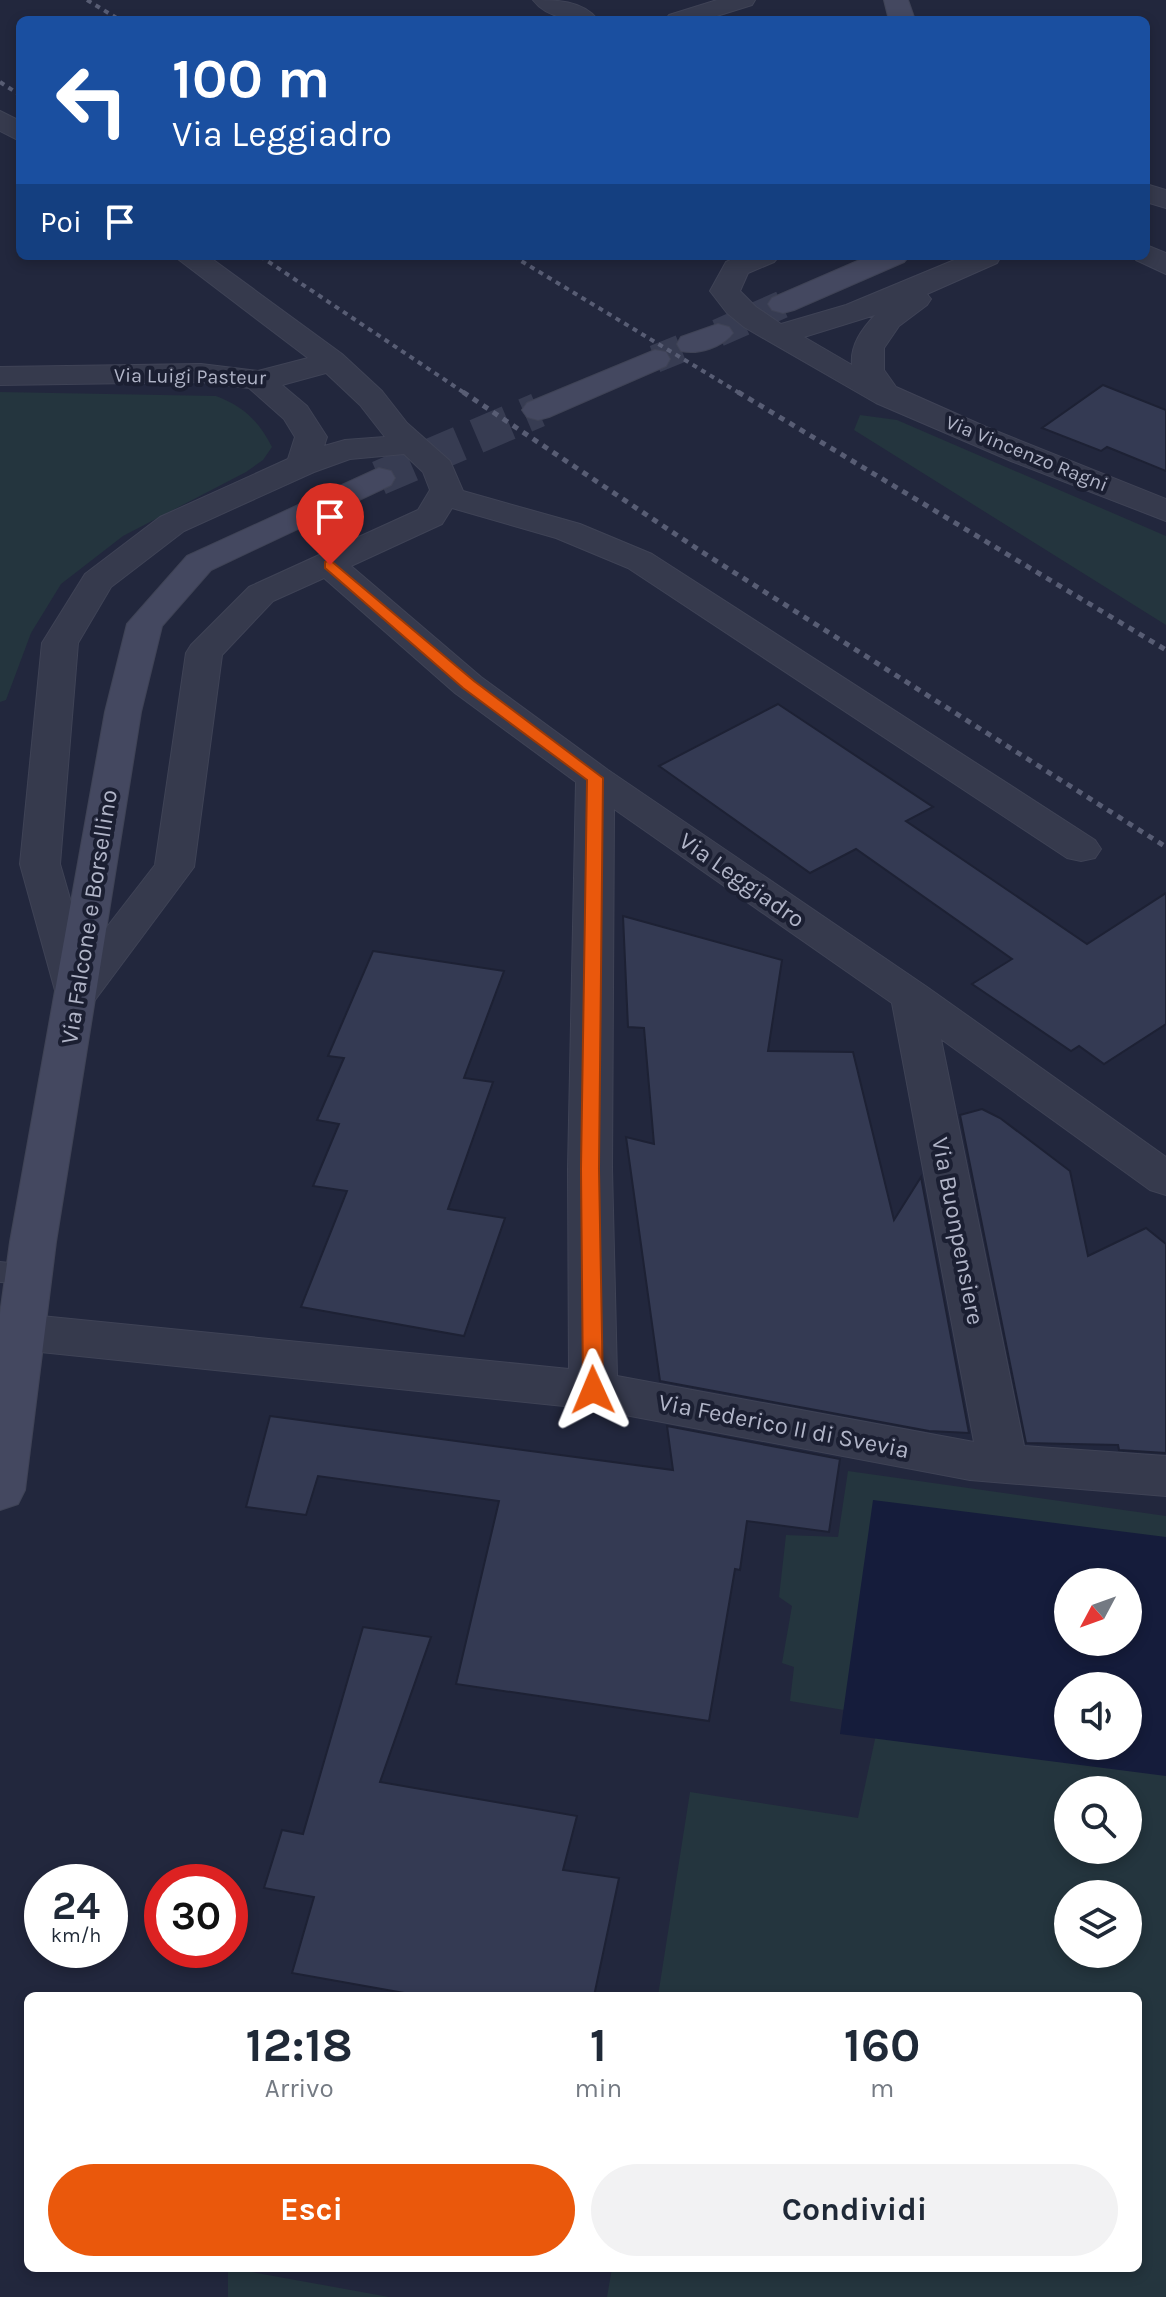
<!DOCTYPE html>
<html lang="it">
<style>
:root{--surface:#fff;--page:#f2f2f3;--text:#1f2937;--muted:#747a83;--accent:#ea580c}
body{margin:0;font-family:Karla,sans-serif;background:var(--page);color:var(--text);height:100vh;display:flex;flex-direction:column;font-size:30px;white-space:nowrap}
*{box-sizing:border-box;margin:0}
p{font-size:26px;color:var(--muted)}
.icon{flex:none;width:44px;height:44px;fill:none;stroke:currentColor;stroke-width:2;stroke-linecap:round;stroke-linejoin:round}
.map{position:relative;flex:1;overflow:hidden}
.drawer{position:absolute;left:24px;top:1992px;width:1118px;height:280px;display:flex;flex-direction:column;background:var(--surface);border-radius:12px;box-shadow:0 4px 12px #0003}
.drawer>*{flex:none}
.banner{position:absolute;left:16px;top:16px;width:1134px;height:244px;border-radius:12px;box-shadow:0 4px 12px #0003;background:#1a4fa0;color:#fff;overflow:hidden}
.needle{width:52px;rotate:229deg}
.fabs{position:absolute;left:1054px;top:1568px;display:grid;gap:16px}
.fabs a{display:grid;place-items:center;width:88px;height:88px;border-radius:50%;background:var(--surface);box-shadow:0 4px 12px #0003;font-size:40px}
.speed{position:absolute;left:24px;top:1864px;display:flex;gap:16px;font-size:40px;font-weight:700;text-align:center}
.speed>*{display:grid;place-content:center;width:104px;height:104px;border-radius:50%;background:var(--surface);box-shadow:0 4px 12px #0003;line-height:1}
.speed small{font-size:20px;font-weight:400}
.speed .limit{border:12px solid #d22;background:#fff;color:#111}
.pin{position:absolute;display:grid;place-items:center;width:68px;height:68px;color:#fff;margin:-82px -34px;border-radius:50% 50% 50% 0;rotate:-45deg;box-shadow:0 0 8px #0007}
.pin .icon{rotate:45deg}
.me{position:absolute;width:88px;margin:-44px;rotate:359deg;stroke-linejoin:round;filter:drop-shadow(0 0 6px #0008)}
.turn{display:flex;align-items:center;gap:28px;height:168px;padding:0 24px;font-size:36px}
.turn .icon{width:104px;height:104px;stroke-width:2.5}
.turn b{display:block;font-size:56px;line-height:68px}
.then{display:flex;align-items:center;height:76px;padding:0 24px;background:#0003;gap:16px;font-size:30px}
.eta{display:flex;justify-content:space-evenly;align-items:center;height:136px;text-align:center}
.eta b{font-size:48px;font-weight:700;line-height:56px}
.button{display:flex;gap:16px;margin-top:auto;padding:16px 24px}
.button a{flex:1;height:92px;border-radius:48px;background:var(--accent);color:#fff;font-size:32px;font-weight:700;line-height:92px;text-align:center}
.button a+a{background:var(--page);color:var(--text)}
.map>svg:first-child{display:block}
.green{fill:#24353e;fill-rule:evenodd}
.water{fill:#151c3b;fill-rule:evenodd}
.building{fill:#343a53;stroke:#1d2134;stroke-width:2}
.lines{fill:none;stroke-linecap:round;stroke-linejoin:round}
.secondary-tunnel-far1{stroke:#373c52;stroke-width:28;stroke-dasharray:28 14;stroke-linecap:butt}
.secondary-tunnel{stroke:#373c52;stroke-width:35;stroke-dasharray:35 18;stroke-linecap:butt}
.lane-casing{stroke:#3f4356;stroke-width:2}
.street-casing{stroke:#3f4356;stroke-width:2}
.secondary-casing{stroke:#3f4356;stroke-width:2}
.lane{fill:#363a4d;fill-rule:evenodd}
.street{fill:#363a4d;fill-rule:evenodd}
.secondary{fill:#444860;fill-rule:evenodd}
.rail-far1{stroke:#585d74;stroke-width:4;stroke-dasharray:5 5;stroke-linecap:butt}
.rail{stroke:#585d74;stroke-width:5;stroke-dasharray:6 6;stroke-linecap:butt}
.route{fill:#ea580c;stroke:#983908;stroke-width:2}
.labels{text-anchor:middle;stroke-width:8;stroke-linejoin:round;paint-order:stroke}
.far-street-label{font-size:20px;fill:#b1b5c8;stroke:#1b1f32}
.street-label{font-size:24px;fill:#b1b5c8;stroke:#1b1f32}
</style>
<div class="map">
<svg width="1166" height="2297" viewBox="0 0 1166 2297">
<rect width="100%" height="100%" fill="#22273d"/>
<!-- green -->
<path class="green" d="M 0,392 L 216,396 C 243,406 259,421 272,447 L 263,460 L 246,472 L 123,536 L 61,584 L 31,633 L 6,700 L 0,702 Z
M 860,415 L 897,420 L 1166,536 L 1166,625 L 854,430 Z
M 848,1471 L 1166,1516 L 1166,2297 L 607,2297 L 612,2268 L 1138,2268 L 1138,1996 L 658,1996 L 690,1792 L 858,1818 L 880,1716 L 790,1701 L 794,1667 L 782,1663 L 792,1606 L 779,1597 L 786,1535 L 838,1537 ZM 1068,1582 L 1128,1582 L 1128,1642 L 1068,1642 ZM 1068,1686 L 1128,1686 L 1128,1746 L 1068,1746 ZM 1068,1790 L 1128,1790 L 1128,1850 L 1068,1850 ZM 1068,1894 L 1128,1894 L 1128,1954 L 1068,1954 Z
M 228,2268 L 230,2268 L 389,2297 L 228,2297 Z"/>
<!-- water -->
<path class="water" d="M 873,1500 L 1166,1537 L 1166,1776 L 840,1734 ZM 1068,1582 L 1128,1582 L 1128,1642 L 1068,1642 ZM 1068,1686 L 1128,1686 L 1128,1746 L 1068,1746 Z"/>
<!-- building -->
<path class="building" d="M 1103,385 L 1166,410 L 1166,471 L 1107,447 L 1101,451 L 1042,428 Z
M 778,704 L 933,807 L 906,821 L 1087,944 L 1166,893 L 1166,1024 L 1104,1064 L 1079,1046 L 1071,1051 L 972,984 L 1012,959 L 856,849 L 810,873 L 659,766 Z
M 623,916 L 782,960 L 768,1051 L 853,1052 L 894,1220 L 921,1177 L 969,1433 L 929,1431 L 660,1381 L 626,1137 L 654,1144 L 644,1028 L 628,1027 Z
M 373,951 L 504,971 L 464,1078 L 493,1082 L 448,1209 L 505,1218 L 464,1336 L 301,1307 L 347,1191 L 313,1186 L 339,1124 L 317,1120 L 344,1058 L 328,1056 Z
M 982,1109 L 1000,1118 L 1070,1171 L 1088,1256 L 1146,1228 L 1166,1244 L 1166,1453 L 1119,1450 L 1118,1445 L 1026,1443 L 960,1115 Z
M 270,1416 L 673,1470 L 667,1426 L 840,1459 L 829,1532 L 747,1521 L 740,1570 L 735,1569 L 709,1721 L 456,1684 L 499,1501 L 318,1476 L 306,1515 L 246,1507 Z
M 363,1627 L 431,1637 L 380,1782 L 577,1816 L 563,1870 L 619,1878 L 594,1996 L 421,1996 L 292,1973 L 314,1897 L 264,1888 L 282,1830 L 303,1834 Z"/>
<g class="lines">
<!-- secondary-tunnel-far1 -->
<path class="secondary-tunnel-far1" d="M 718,333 L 783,304
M 655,359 L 692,344"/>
<!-- secondary-tunnel -->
<path class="secondary-tunnel" d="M 379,478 L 538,410"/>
<!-- lane casing -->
<g class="lane-casing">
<path id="lane" d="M 0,1262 L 39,1266 L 43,1273 L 39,1280 L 29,1283 L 0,1282 Z"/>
</g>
<!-- street casing -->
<g class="street-casing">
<path id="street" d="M 533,0 C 555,0 583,0 598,20 C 575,20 548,20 533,0 Z
M 717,0 L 755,0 L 752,5 L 704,20 L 665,20 L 669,15 Z
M 0,111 L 20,121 L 20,141 L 0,131 Z
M 1146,184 L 1166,190 L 1166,208 L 1146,202 Z
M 1146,245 L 1166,253 L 1166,274 L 1136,260 L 1133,256 L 1146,256 Z
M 174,256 L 208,256 L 342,354 L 382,391 L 407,423 L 450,461 L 463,491 L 580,524 L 652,554 L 1095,840 L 1101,849 L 1095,858 L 1081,861 L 1067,858 L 628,568 L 556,538 L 452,508 L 442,524 L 351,566 L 481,677 L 608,770 L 927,987 L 1166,1157 L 1166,1195 L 1150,1190 L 941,1039 L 1024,1446 L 1166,1456 L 1166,1496 L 970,1480 L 593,1409 L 21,1350 L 4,1345 L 0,1327 L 4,1319 L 21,1314 L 569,1369 L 568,1169 L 576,782 L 455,693 L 324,578 L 273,601 L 222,655 L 194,867 L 92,1004 L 77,1008 L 62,1004 L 56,994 L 20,864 L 42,643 L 85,574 L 160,517 L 288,459 L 295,437 L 284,419 L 249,388 L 201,382 L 0,385 L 0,367 L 201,364 L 258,371 L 308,358 ZM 326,373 L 360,405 L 385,437 L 345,440 L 324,446 L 327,437 L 307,406 L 282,385 ZM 404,454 L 423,472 L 430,490 L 418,510 L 249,587 L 191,645 L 186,653 L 155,865 L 86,954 L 60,864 L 78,643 L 111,587 L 184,531 L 314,472 L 350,459 ZM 614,809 L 892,1003 L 974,1442 L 617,1376 L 612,1169 Z
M 739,256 L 779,256 L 774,262 L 748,273 L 740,291 L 756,307 L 781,324 L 846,305 L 964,256 L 1001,256 L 997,263 L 927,294 L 931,299 L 927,305 L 899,326 L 884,348 L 884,370 L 896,387 L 986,427 L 1166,499 L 1166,521 L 1011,461 L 876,403 L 744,327 L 727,313 L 710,291 L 726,262 ZM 875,315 C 862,329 850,345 852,365 L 804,337 Z"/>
</g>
<!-- secondary casing -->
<g class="secondary-casing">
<path id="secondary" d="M 884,0 L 908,0 L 915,20 L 889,20 Z
M 869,256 L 909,256 L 904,262 L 794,310 L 783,313 L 772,310 L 768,304 L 772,298 Z
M 718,324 L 729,327 L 733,333 C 723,347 698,355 681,351 L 677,344 L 681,337 Z
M 655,350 L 666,352 L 670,359 L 666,366 L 549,417 L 538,420 L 527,417 L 522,410 L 527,403 Z
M 379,468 L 391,471 L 395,478 L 391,485 L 211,570 L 162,626 L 141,712 L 56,1242 L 25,1490 L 18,1504 L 0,1510 L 0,1314 L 10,1242 L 105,712 L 127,624 L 187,556 Z"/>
</g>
<!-- lane -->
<use href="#lane" class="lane"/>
<!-- street -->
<use href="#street" class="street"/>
<!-- secondary -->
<use href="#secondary" class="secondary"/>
<!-- rail-far1 -->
<path class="rail-far1" d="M 87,0 L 120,20
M 0,82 L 20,95
M 260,256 L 466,394
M 513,256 L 741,394"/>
<!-- rail -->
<path class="rail" d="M 463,392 L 702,552 L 1166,847
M 738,392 L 1166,650"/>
</g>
<!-- route -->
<path class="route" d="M 330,560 L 474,681 L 603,778 L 599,1169 L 603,1390 L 600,1396 L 586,1396 L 583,1390 L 581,1169 L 587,780 L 463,688 L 325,568 L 325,562 Z"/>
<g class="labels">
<!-- far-street labels -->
<g class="far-street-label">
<text transform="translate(190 376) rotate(1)" y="7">Via Luigi Pasteur</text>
<text transform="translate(1027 453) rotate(22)" y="7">Via Vincenzo Ragni</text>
</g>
<!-- street labels -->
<g class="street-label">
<text transform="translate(742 880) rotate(35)" y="8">Via Leggiadro</text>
<text transform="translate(89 917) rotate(-81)" y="8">Via Falcone e Borsellino</text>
<text transform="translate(958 1231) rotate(79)" y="8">Via Buonpensiere</text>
<text transform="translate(784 1426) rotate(11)" y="8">Via Federico II di Svevia</text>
</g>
</g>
</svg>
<div class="fabs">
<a><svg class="needle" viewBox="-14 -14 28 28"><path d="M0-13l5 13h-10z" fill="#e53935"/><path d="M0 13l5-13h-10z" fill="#747a83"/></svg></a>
<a><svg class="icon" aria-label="sound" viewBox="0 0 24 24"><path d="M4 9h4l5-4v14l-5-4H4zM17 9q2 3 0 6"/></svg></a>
<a><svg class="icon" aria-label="search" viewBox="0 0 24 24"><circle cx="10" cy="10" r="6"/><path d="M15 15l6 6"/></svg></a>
<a><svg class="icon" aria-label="layers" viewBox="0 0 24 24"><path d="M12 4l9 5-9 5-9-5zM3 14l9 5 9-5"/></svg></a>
</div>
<div class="speed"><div>24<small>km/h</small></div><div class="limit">30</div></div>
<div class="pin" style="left:330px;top:565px;background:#d93025"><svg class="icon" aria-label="arrive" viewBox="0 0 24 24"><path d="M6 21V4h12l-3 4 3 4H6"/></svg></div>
<svg class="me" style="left:593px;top:1390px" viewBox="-20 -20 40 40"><path d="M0-17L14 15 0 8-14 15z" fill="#ea580c" stroke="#fff" stroke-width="4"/></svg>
<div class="banner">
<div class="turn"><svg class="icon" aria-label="left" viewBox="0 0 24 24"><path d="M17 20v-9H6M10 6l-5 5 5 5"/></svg><div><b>100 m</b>Via Leggiadro</div></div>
<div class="then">Poi<svg class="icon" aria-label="arrive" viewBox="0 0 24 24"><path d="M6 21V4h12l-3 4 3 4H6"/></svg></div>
</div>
<section class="drawer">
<div class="eta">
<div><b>12:18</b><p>Arrivo</p></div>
<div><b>1</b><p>min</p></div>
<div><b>160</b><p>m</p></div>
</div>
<div class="button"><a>Esci</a><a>Condividi</a></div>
</section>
</div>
